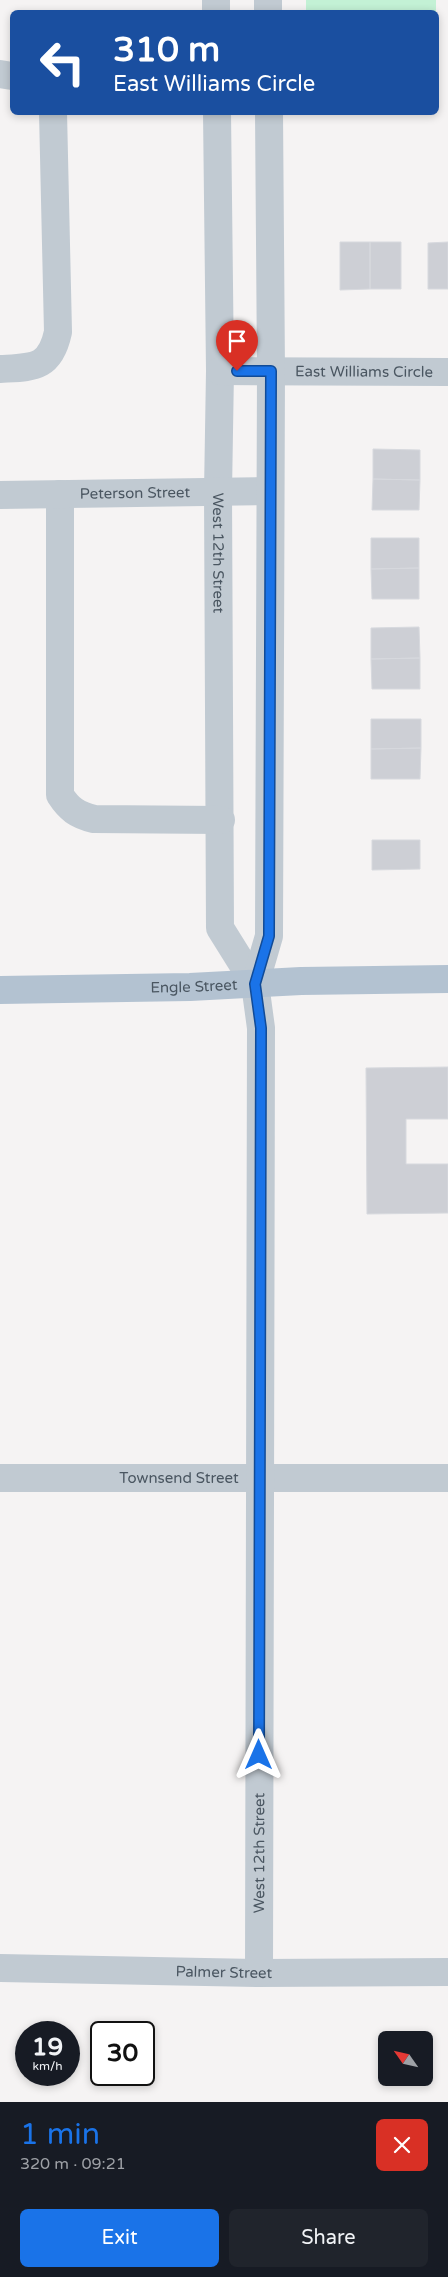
<!DOCTYPE html>
<meta charset="utf-8">
<style>
:root{--surface:#171b24;--page:#20242c;--text:#f1f3f6;--muted:#9ea1a6;--accent:#1a73e8}
body{margin:0;font-family:"Varela Round",sans-serif;background:var(--page);color:var(--text);height:100vh;display:flex;flex-direction:column;font-size:19px;white-space:nowrap}
*{box-sizing:border-box;margin:0}
p{font-size:16px;color:var(--muted)}
.icon{flex:none;width:28px;height:28px;fill:none;stroke:currentColor;stroke-width:2;stroke-linecap:round;stroke-linejoin:round}
.map{position:relative;height:2102px;overflow:hidden}
.details{display:flex;flex-direction:column;background:var(--surface);flex:1}
.details>*{flex:none}
.guide{position:absolute;left:10px;top:10px;width:429px;height:105px;border-radius:8px;box-shadow:0 2px 8px #0003;background:#1a4fa0;color:#fff;overflow:hidden}
.needle{width:32px;rotate:304deg}
.controls{position:absolute;left:378px;top:2031px;display:grid;gap:10px}
.controls a{display:grid;place-items:center;width:55px;height:55px;border-radius:8px;background:var(--surface);box-shadow:0 2px 8px #0003;font-size:25px}
.speed{position:absolute;left:15px;top:2021px;display:flex;gap:10px;font-size:25px;font-weight:700;text-align:center}
.speed>*{display:grid;place-content:center;width:65px;height:65px;border-radius:50%;background:var(--surface);box-shadow:0 2px 8px #0003;line-height:1}
.speed small{font-size:12px;font-weight:400}
.speed .limit{border:2px solid #111;border-radius:8px;background:#fff;color:#111}
.pin{position:absolute;display:grid;place-items:center;width:42px;height:42px;color:#fff;margin:-51px -21px;border-radius:50% 50% 50% 0;rotate:-45deg;box-shadow:0 0 5px #0007}
.pin .icon{rotate:45deg}
.me{position:absolute;width:55px;margin:-28px;rotate:0deg;stroke-linejoin:round;filter:drop-shadow(0 0 4px #0008)}
.turn{display:flex;align-items:center;gap:18px;height:105px;padding:0 20px;font-size:22px}
.turn .icon{width:65px;height:65px;stroke-width:2.5}
.turn b{display:block;font-size:35px;line-height:42px}
.round{display:grid;place-items:center;flex:none;width:52px;height:52px;border-radius:8px;background:var(--page)}
.headline{display:flex;align-items:center;justify-content:space-between;height:85px;padding:0 20px}
h1{font-size:30px;font-weight:600;line-height:38px;color:var(--accent)}
.action{display:flex;gap:10px;margin-top:auto;padding:10px 20px}
.action a{flex:1;height:58px;border-radius:8px;background:var(--accent);color:#fff;font-size:20px;font-weight:600;line-height:58px;text-align:center}
.action a+a{background:var(--page);color:var(--text)}
.map>svg:first-child{display:block}
.green{fill:#c3f1d5}
.building{fill:#cdcfd5;stroke:#d7d9de}
.lines{fill:none;stroke-linecap:round;stroke-linejoin:round}
.minor{stroke:#c1cad2;stroke-width:28}
.major{stroke:#b3c2d1;stroke-width:28}
.route-casing{stroke:#114b97;stroke-width:12}
.route{stroke:#1a73e8;stroke-width:9}
.labels{text-anchor:middle;stroke-width:5;stroke-linejoin:round;paint-order:stroke}
.street-label{font-size:15px;fill:#4a5661;stroke:#fff}
</style>
<div class="map">
<svg width="448" height="2102" viewBox="0 0 448 2102">
<rect width="100%" height="100%" fill="#f5f3f3"/>
<!-- green -->
<path class="green" d="M 306,0 L 436,0 L 436,12 L 306,12 Z"/>
<!-- building -->
<path class="building" d="M 340,242 L 370,242 L 370,289 L 340,290 Z
M 370,242 L 401,242 L 401,289 L 370,289 Z
M 448,242 L 448,289 L 428,289 L 428,243 Z
M 373,449 L 420,450 L 420,480 L 373,479 Z
M 373,479 L 420,480 L 419,510 L 372,510 Z
M 371,538 L 419,538 L 419,568 L 371,569 Z
M 419,568 L 419,599 L 372,599 L 371,569 Z
M 419,627 L 420,658 L 371,659 L 371,628 Z
M 420,658 L 420,689 L 372,689 L 371,659 Z
M 371,719 L 421,719 L 421,748 L 371,749 Z
M 421,748 L 420,779 L 371,779 L 371,749 Z
M 372,840 L 420,840 L 420,869 L 372,870 Z
M 448,1067 L 448,1119 L 406,1119 L 406,1164 L 448,1164 L 448,1213 L 367,1214 L 366,1068 Z"/>
<g class="lines">
<!-- minor -->
<g class="minor">
<path d="M 216,0 L 216,12"/>
<path d="M 268,0 L 268,12"/>
<path d="M 0,74 L 12,76"/>
<path id="s1" d="M 217,112 L 220,371 L 218,492 L 220,928 L 255,984"/>
<path d="M 0,369 C 33,367 50,369 58,332 L 53,112"/>
<path id="s2" d="M 220,371 L 448,372"/>
<path d="M 60,494 L 60,795 C 69,809 77,815 94,819 L 221,820"/>
<path id="s3" d="M 0,495 L 270,491"/>
<path id="s4" d="M 0,1478 L 448,1478"/>
<path id="s5" d="M 0,1968 L 259,1973 L 448,1972"/>
<path id="s6" d="M 259,1973 L 261,1028 L 255,984 L 269,936 L 271,371 L 269,112"/>
</g>
<!-- major -->
<path class="major" id="s7" d="M 0,990 L 190,987 L 301,981 L 448,979"/>
</g>
<g class="lines">
<!-- route casing -->
<g class="route-casing">
<path id="route" d="M 237,371 L 271,371 L 269,936 L 255,984 L 261,1028 L 259,1755"/>
</g>
<!-- route -->
<use href="#route" class="route"/>
</g>
<g class="labels">
<!-- street labels -->
<g class="street-label">
<text dy="5" stroke="none"><textPath href="#s2" startOffset="144">East Williams Circle</textPath></text>
<text dy="5" stroke="none"><textPath href="#s3" startOffset="135">Peterson Street</textPath></text>
<text dy="5" stroke="none"><textPath href="#s1" startOffset="441">West 12th Street</textPath></text>
<text dy="5" stroke="none"><textPath href="#s7" startOffset="194">Engle Street</textPath></text>
<text dy="5" stroke="none"><textPath href="#s4" startOffset="179">Townsend Street</textPath></text>
<text dy="5" stroke="none"><textPath href="#s6" startOffset="120">West 12th Street</textPath></text>
<text dy="5" stroke="none"><textPath href="#s5" startOffset="224">Palmer Street</textPath></text>
</g>
</g>
</svg>
<div class="controls">
<a><svg class="needle" viewBox="-14 -14 28 28"><path d="M0-13l5 13h-10z" fill="#e53935"/><path d="M0 13l5-13h-10z" fill="#9ea1a6"/></svg></a>
</div>
<div class="speed"><div>19<small>km/h</small></div><div class="limit">30</div></div>
<div class="pin" style="left:237px;top:371px;background:#d93025"><svg class="icon" aria-label="arrive" viewBox="0 0 24 24"><path d="M6 21V4h12l-3 4 3 4H6"/></svg></div>
<svg class="me" style="left:259px;top:1755px" viewBox="-20 -20 40 40"><path d="M0-17L14 15 0 8-14 15z" fill="#1a73e8" stroke="#fff" stroke-width="4"/></svg>
<div class="guide">
<div class="turn"><svg class="icon" aria-label="left" viewBox="0 0 24 24"><path d="M17 20v-9H6M10 6l-5 5 5 5"/></svg><div><b>310 m</b>East Williams Circle</div></div>
</div>
</div>
<section class="details">
<div class="headline"><div><h1>1 min</h1><p>320 m · 09:21</p></div><a class="round" style="background:#d93025;color:#fff"><svg class="icon" aria-label="close" viewBox="0 0 24 24"><path d="M6 6l12 12M18 6L6 18"/></svg></a></div>
<div class="action"><a>Exit</a><a>Share</a></div>
</section>
